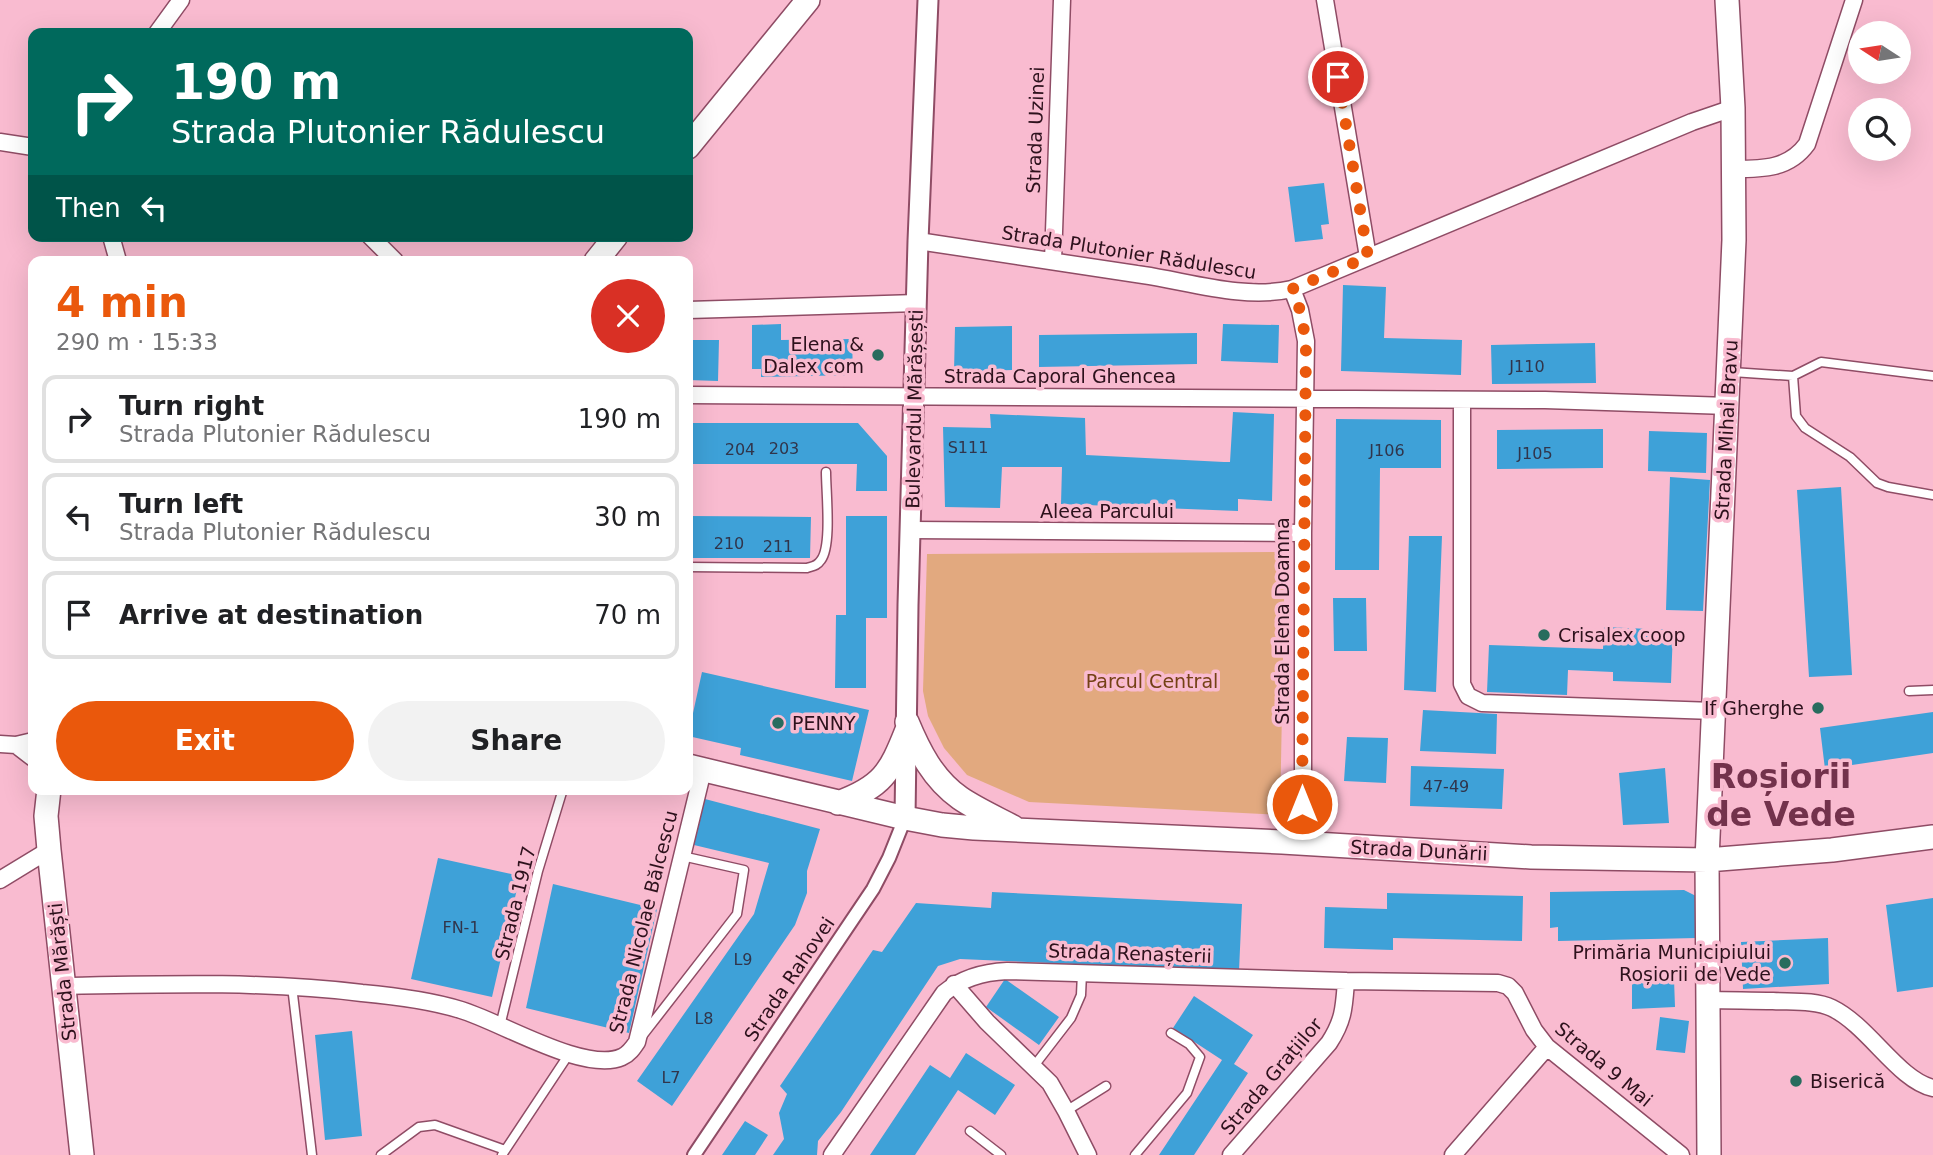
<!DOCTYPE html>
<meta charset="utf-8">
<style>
:root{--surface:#fff;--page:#f2f2f2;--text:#202124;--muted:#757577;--line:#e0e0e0;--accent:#ea580c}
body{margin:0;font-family:"DejaVu Sans",sans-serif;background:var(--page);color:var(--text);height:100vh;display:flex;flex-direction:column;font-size:26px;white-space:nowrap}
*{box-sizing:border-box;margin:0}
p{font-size:23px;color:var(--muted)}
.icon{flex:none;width:38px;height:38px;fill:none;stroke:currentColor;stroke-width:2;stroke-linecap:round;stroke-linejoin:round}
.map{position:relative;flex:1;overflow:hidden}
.details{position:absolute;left:28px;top:256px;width:665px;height:539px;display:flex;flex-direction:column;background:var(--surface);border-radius:14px;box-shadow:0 7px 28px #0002}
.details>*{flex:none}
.guide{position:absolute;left:28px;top:28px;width:665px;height:214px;border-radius:14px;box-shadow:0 7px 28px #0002;background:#00695c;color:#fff;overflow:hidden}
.needle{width:46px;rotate:282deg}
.fabs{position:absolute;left:1848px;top:21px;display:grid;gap:14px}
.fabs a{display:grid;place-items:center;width:63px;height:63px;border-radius:50%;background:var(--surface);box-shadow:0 7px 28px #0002;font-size:35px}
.pin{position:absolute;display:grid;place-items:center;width:60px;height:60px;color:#fff;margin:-30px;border:4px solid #fff;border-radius:50%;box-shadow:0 2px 7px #0007}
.me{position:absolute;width:77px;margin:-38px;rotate:0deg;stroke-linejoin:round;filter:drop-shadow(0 0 5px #0008)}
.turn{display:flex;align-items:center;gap:24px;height:147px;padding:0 28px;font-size:32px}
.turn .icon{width:91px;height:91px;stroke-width:2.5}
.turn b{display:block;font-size:49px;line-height:60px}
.then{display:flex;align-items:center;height:66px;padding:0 28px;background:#0003;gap:14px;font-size:26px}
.round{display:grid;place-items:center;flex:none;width:74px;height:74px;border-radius:37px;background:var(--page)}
.headline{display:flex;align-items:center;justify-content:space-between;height:119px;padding:0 28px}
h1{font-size:42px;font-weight:700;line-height:52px;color:var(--accent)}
.primary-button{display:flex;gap:14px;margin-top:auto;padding:14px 28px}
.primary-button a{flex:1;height:80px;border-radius:42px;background:var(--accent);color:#fff;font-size:28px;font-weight:700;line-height:80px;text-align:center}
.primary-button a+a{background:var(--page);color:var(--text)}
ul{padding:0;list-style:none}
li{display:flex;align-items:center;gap:21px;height:88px;margin:0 14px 10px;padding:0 14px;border:4px solid var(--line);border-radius:14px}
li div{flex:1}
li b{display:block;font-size:26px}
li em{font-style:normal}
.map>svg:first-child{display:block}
.green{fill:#e2a97f}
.building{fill:#3ea1d8}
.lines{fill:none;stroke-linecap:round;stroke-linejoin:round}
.service-casing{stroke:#8f4c65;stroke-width:11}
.pedestrian-casing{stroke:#8f4c65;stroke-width:16}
.minor-casing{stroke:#8f4c65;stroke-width:19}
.tertiary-casing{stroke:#8f4c65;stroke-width:23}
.secondary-casing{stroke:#8f4c65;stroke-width:26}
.service{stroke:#fff;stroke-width:8}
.pedestrian{stroke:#fff;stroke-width:12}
.minor{stroke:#fff;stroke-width:16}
.tertiary{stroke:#fff;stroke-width:19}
.secondary{stroke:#fff;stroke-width:23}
.route{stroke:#ea580c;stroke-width:12;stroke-dasharray:0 21.6}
.poi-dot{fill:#286c5e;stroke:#f9bbd0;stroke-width:2.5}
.labels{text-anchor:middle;stroke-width:7;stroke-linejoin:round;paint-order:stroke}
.number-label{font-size:16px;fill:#31354b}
.street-label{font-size:19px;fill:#2d111c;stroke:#f9bbd0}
.poi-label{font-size:19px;fill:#2d111c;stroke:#f9bbd0;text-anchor:end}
.park-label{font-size:19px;fill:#744115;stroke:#f9bbd0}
.town-label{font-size:33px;font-weight:bold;fill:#73324c;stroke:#f9bbd0}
</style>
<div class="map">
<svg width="1933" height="1155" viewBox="0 0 1933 1155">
<rect width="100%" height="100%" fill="#f9bbd0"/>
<!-- green -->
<path class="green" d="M 1285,552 L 1280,815 L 1029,802 L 967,775 L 944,748 L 928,716 L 923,691 L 927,554 Z"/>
<!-- building -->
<path class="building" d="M 1324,183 L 1329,224 L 1321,225 L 1323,239 L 1295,242 L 1288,187 Z
M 1343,285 L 1386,287 L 1384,338 L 1462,340 L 1461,375 L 1341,371 Z
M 781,324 L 781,340 L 852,339 L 853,375 L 761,377 L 761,369 L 752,369 L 752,325 Z
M 1223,324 L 1279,325 L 1278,363 L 1221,361 Z
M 1012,326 L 1012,370 L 954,372 L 955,327 Z
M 1197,333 L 1197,364 L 1039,367 L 1039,335 Z
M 688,340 L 719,340 L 718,381 L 688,380 Z
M 1595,343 L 1596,383 L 1492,384 L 1491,345 Z
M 1233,412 L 1274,414 L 1272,501 L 1238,499 L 1238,511 L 1061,504 L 1062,467 L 1002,467 L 1000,508 L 945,507 L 943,427 L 991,428 L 990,414 L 1085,418 L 1086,455 L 1224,462 L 1230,462 Z
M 1336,419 L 1441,420 L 1441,468 L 1380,468 L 1379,570 L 1335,570 Z
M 688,423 L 858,423 L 887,456 L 887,491 L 856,491 L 857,464 L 688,464 Z
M 1603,429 L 1603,468 L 1497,469 L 1497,430 Z
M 1649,431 L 1707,433 L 1706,473 L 1648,471 Z
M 1670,477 L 1710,480 L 1703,611 L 1666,610 Z
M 1841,487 L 1852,675 L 1809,677 L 1797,490 Z
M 688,516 L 811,517 L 810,558 L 688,558 Z
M 846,516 L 887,516 L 887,618 L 866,618 L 866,688 L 835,688 L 836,615 L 846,615 Z
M 1409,536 L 1442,536 L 1436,692 L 1404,690 Z
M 1333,598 L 1366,598 L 1367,651 L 1334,651 Z
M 1604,627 L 1673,630 L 1671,683 L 1613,681 L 1613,672 L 1568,670 L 1567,695 L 1487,692 L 1489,645 L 1603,649 Z
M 702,672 L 869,710 L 852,781 L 740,755 L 741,748 L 688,736 Z
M 1423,710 L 1497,714 L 1496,754 L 1420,751 Z
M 1933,712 L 1933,753 L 1825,769 L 1820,728 Z
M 1347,737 L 1388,738 L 1386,783 L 1344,781 Z
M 1411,766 L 1504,769 L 1502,809 L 1410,806 Z
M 1665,768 L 1669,823 L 1623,825 L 1619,773 Z
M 705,799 L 820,829 L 807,871 L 807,893 L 795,925 L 672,1106 L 637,1081 L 754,914 L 769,863 L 694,845 Z
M 438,858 L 520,876 L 492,997 L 411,979 Z
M 553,884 L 657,909 L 629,1033 L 526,1008 Z
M 1684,890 L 1696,896 L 1697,938 L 1558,941 L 1558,927 L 1550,928 L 1550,892 Z
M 992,892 L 1242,904 L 1239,971 L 960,959 L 938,966 L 841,1112 L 818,1141 L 817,1155 L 773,1155 L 784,1139 L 779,1113 L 787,1094 L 780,1086 L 873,950 L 882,952 L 916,903 L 991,908 Z
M 1387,893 L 1523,896 L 1522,941 L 1393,938 L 1393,950 L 1324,948 L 1325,907 L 1387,909 Z
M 1933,898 L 1933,987 L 1897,992 L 1886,905 Z
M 1828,938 L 1829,984 L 1743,989 L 1741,942 Z
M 1005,979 L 1059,1017 L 1039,1045 L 986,1007 Z
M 1674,979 L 1675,1007 L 1632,1009 L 1632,980 Z
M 1194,996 L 1253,1035 L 1234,1064 L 1248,1073 L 1194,1155 L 1159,1155 L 1222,1060 L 1173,1028 Z
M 1660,1017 L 1689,1021 L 1685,1053 L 1656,1050 Z
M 352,1031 L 362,1136 L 325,1140 L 315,1035 Z
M 966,1053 L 1015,1085 L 995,1115 L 958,1090 L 915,1155 L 870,1155 L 930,1065 L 950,1078 Z
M 745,1121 L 768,1135 L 755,1155 L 722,1155 Z"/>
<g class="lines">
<!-- service casing -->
<g class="service-casing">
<path id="service" d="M 1732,372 L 1793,376 L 1821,362 L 1933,376
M 1793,376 L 1796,416 L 1805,428 L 1850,457 L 1877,483 L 1888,487 L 1933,495
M 688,567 L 807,568 C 813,566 817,566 821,560 C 832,546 826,492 826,472
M 1909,691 L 1933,690
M 292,986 L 312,1155
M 500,1026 L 538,871 L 563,789
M 643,1035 L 737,914 L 744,870 L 682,856
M 1034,1066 L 1071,1018 L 1081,995 L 1082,973
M 1066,1111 L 1106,1086
M 970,1131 L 1001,1155
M 381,1155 L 419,1127 L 435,1125 L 505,1150
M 502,1155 L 569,1054
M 1135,1155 L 1187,1093 L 1200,1057 L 1189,1044 L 1171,1033"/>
</g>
<!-- pedestrian casing -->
<g class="pedestrian-casing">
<path id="pedestrian" d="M 694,1155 L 873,889 L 889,858 L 905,818"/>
</g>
<!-- minor casing -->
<g class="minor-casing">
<path id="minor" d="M 1325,0 L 1368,257
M 157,33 L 181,0
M 0,142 L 33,147
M 1734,169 C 1763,169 1789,169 1807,144 L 1854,0
M 111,236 L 118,261
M 370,236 L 395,261
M 918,241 C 993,253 1068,263 1143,275 C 1190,282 1244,300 1292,289 L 1692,122 L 1733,108
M 1053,261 L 1062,0
M 1292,289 L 1300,310 L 1306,341 L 1303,533 L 1303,843
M 688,310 L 917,303
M 688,395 L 1545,400 L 1728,406
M 1462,400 L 1462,684 L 1468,696 L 1482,703 L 1714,711
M 911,530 L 1303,533
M 0,744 L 16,745 L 33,741
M 16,745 L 33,758
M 0,880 L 49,850
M 954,984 L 987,1022 L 1050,1083 L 1066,1111 L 1088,1155
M 64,986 C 163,984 263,981 362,993 C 395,996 429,1000 461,1010 C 499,1021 585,1074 622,1057 C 629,1054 633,1048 637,1042 L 703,770
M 1708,1000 C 1730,1000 1752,1001 1773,1001 C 1792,1002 1815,1000 1832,1008 C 1869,1026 1898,1080 1933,1088
M 832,1155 L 944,993 C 962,978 984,972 1007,971 L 1346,981 L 1498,983 L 1508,986 L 1515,993 L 1534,1030 L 1547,1047 L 1681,1155
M 1231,1155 L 1329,1043 C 1344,1020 1344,1007 1346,981
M 1453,1155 L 1547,1047"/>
</g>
<!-- tertiary casing -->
<g class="tertiary-casing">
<path id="tertiary" d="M 905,818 L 908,605 L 918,241 L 928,0"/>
</g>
<!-- secondary casing -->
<g class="secondary-casing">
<path id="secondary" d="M 688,147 L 808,0
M 596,261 L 616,236
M 907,722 C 919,751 933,779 960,798 C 976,809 996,818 1013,827
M 688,766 L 905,818 L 942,825 L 974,828 L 1282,842 L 1531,857 L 1707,860 L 1832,850 L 1933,837
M 49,789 L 46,816 L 49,850 L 82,1155
M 838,803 C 882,787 890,773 907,730
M 1709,1155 L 1707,860 L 1734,240 L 1733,108 L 1727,0"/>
</g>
<!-- service -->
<use href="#service" class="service"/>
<!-- pedestrian -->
<use href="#pedestrian" class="pedestrian"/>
<!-- minor -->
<use href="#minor" class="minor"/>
<!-- tertiary -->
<use href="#tertiary" class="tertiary"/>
<!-- secondary -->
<use href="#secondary" class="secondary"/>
</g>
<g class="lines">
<!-- route -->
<path class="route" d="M 1302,804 L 1306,341 L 1300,310 L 1292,289 L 1368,257 L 1338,77"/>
</g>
<!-- markers -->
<g class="poi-dot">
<circle cx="878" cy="355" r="7"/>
<circle cx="1544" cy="635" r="7"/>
<circle cx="1818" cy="708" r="7"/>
<circle cx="778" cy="723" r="7"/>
<circle cx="1785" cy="963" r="7"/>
<circle cx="1796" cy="1081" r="7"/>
</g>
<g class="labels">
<!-- number labels -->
<g class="number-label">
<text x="1527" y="372">J110</text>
<text x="968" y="453">S111</text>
<text x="784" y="454">203</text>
<text x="740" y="455">204</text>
<text x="1387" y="456">J106</text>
<text x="1535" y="459">J105</text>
<text x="729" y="549">210</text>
<text x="778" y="552">211</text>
<text x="1446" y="792">47-49</text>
<text x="461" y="933">FN-1</text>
<text x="743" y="965">L9</text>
<text x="704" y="1024">L8</text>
<text x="671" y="1083">L7</text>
</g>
<!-- street labels -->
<g class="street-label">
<text transform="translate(1035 130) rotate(-88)" y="7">Strada Uzinei</text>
<text transform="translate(1129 252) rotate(9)" y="7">Strada Plutonier Rădulescu</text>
<text x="1060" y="383">Strada Caporal Ghencea</text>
<text transform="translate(914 409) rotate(-89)" y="7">Bulevardul Mărășești</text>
<text transform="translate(1726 430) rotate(-87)" y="7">Strada Mihai Bravu</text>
<text x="1107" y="518">Aleea Parcului</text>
<text transform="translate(1282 621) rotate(-90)" y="7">Strada Elena Doamna</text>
<text transform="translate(1419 850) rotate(3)" y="7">Strada Dunării</text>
<text transform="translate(515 903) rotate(-76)" y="7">Strada 1917</text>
<text transform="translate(643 922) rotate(-76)" y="7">Strada Nicolae Bălcescu</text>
<text transform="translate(1130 953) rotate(2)" y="7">Strada Renașterii</text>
<text transform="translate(62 972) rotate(-96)" y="7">Strada Mărăști</text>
<text transform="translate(789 979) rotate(-56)" y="7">Strada Rahovei</text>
<text transform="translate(1604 1064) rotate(40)" y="7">Strada 9 Mai</text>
<text transform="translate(1271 1076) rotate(-50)" y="7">Strada Grațiilor</text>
</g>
<!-- poi labels -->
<g class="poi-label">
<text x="864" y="351">Elena &amp;<tspan x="864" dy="22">Dalex com</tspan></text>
<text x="1558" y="642" text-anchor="start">Crisalex coop</text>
<text x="1804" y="715">If Gherghe</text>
<text x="792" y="730" text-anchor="start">PENNY</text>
<text x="1771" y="959">Primăria Municipiului<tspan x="1771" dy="22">Roșiorii de Vede</tspan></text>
<text x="1810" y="1088" text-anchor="start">Biserică</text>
</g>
<!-- park labels -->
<g class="park-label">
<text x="1152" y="688">Parcul Central</text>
</g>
<!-- town labels -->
<g class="town-label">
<text x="1781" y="788">Roșiorii<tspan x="1781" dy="38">de Vede</tspan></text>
</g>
</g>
</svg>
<div class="fabs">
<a><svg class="needle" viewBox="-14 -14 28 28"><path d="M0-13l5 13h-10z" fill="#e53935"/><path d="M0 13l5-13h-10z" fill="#757577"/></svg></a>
<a><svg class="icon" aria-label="search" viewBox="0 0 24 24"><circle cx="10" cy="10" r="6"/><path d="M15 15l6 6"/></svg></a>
</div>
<div class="pin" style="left:1338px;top:77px;background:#d93025"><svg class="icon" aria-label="arrive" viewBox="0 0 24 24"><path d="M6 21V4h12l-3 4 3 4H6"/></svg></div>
<svg class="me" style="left:1302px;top:804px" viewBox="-20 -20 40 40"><circle r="17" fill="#ea580c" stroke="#fff" stroke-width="3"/><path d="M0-11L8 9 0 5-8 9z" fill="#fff"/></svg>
<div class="guide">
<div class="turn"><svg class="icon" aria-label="right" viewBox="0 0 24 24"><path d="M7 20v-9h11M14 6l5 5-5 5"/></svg><div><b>190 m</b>Strada Plutonier Rădulescu</div></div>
<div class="then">Then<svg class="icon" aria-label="left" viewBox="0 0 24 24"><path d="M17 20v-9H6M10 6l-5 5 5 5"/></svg></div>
</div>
<section class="details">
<div class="headline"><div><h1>4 min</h1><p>290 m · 15:33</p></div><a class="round" style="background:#d93025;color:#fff"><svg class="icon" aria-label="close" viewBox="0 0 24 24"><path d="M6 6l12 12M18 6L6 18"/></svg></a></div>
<ul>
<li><svg class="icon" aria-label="right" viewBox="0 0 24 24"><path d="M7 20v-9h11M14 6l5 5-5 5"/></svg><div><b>Turn right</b><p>Strada Plutonier Rădulescu</p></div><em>190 m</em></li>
<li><svg class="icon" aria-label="left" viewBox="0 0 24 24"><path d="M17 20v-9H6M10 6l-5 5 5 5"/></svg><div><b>Turn left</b><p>Strada Plutonier Rădulescu</p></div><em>30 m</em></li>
<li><svg class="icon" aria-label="arrive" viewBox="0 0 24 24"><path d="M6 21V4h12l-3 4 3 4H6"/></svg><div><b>Arrive at destination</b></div><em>70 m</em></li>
</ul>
<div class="primary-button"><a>Exit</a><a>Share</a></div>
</section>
</div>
